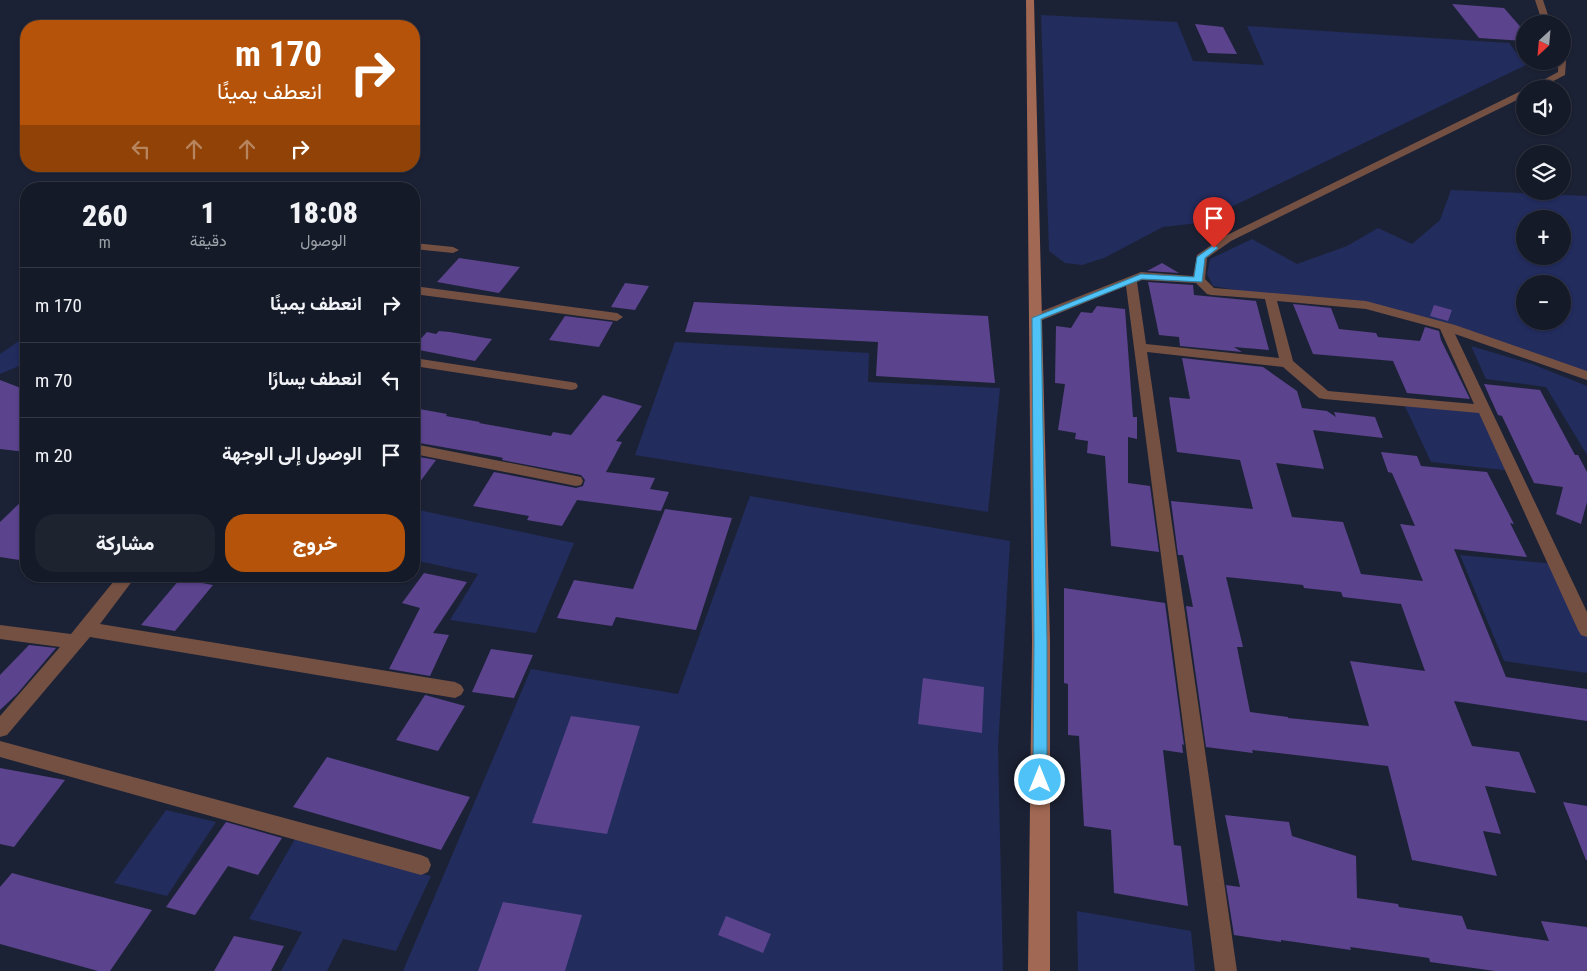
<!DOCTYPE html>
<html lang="ar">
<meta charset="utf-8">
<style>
:root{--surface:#151a28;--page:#1e2330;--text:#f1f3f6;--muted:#9da1a8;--line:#343845;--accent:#b45309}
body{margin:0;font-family:"Roboto Condensed",Vazirmatn,sans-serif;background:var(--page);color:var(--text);direction:rtl;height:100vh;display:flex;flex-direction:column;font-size:19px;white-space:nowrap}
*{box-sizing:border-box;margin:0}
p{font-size:16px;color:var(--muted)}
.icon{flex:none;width:28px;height:28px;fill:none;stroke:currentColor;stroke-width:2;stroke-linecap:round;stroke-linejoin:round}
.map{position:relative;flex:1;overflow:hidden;direction:ltr}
.panel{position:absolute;left:20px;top:182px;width:400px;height:400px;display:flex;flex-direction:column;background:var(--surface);border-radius:20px;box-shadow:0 1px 4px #0004,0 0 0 1px var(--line);direction:rtl}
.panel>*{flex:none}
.banner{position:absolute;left:20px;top:20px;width:400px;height:152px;border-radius:20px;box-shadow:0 1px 4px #0004,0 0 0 1px var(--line);direction:rtl;background:#b45309;color:#fff;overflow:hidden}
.needle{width:32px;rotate:206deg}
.buttons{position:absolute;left:1516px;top:15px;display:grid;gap:10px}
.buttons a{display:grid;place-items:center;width:55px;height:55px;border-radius:50%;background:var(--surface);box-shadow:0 1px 4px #0004,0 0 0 1px var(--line);font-size:25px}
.pin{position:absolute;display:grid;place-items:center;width:42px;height:42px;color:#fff;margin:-51px -21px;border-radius:50% 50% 50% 0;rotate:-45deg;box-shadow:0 0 5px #0007}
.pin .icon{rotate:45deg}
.me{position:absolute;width:55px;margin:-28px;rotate:0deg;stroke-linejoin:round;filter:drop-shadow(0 0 4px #0008)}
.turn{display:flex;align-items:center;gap:18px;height:105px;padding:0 15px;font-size:22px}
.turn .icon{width:65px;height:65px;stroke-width:2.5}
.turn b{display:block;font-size:35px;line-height:42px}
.lanes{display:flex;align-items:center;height:48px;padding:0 15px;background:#0003;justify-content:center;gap:25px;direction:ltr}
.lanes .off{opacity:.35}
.eta{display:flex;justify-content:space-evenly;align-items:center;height:85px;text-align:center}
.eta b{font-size:30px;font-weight:800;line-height:35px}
.button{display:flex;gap:10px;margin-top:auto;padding:10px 15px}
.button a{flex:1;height:58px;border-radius:20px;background:var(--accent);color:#fff;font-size:20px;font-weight:800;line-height:58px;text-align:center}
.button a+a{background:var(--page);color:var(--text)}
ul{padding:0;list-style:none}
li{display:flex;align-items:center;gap:15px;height:75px;padding:0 15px;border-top:1px solid var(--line)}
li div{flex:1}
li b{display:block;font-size:19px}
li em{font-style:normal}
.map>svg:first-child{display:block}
.green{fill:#222c5d;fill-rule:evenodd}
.building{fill:#5b438d;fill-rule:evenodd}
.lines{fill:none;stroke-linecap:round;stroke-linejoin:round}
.street{fill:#745043;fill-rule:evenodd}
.secondary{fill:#a16853;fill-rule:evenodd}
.route{fill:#4fc3f7;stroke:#337fa1}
</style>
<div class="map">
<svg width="1587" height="971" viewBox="0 0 1587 971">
<rect width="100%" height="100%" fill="#1c2235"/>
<!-- green -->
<path class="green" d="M 1041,15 L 1177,22 L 1193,61 L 1264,65 L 1247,26 L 1509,43 L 1526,65 L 1198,223 L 1163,227 L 1104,258 L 1082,265 L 1065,263 L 1049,251 Z
M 1451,190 L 1587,196 L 1587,376 L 1387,310 L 1270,296 L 1213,286 L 1207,274 L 1210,259 L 1252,239 L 1297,264 L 1347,246 L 1378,228 L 1412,244 L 1440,220 ZM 1525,219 L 1562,219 L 1562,256 L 1525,256 ZM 1525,284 L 1562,284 L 1562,321 L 1525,321 Z
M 26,336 L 26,363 L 0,374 L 0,354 Z
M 675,342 L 869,353 L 868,382 L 1000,388 L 988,512 L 635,455 Z
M 1471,346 L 1532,364 L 1587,386 L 1587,455 L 1546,387 L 1486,379 Z
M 1403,402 L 1484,409 L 1513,471 L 1431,462 Z
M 750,496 L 1010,541 L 998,748 L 1003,971 L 403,971 L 531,669 L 678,694 Z
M 414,509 L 574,543 L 536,633 L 450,620 L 478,574 L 414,560 Z
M 1460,555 L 1556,564 L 1587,630 L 1587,673 L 1504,661 Z
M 166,810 L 216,822 L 167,896 L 114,883 Z
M 295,839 L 431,876 L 396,951 L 343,939 L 327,971 L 281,971 L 302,932 L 249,919 Z
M 1077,911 L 1191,931 L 1195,971 L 1078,971 Z"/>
<!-- building -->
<path class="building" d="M 1452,4 L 1504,8 L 1525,32 L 1525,41 L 1479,38 Z
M 1195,24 L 1223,27 L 1237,54 L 1208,53 Z
M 459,258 L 520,267 L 499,293 L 437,282 Z
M 1162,263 L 1179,273 L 1147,271 Z
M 1148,282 L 1193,285 L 1194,295 L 1256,301 L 1269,350 L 1234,347 L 1242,352 L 1180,346 L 1179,337 L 1159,335 Z
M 625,283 L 649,286 L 635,310 L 611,307 Z
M 694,302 L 988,316 L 995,383 L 876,376 L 878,342 L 685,332 Z
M 1293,304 L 1331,308 L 1339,329 L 1376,333 L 1378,337 L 1420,341 L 1425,327 L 1439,331 L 1441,340 L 1470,399 L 1407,393 L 1393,361 L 1313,354 Z
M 1434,305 L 1452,310 L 1448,321 L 1430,316 Z
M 1097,306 L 1125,309 L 1133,417 L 1137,417 L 1137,439 L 1128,437 L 1128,483 L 1150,486 L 1159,552 L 1111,546 L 1105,456 L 1087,453 L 1088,441 L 1075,439 L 1076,433 L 1058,430 L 1065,384 L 1055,383 L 1056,326 L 1071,328 L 1081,312 L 1092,313 Z
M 565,316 L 613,322 L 599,347 L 549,340 Z
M 439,331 L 450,332 L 492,339 L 475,361 L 414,349 L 414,346 L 427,332 L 436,334 Z
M 1182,358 L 1263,367 L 1297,391 L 1302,408 L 1327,411 L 1336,417 L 1334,412 L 1375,417 L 1383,438 L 1313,430 L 1324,469 L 1276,463 L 1292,517 L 1343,522 L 1361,574 L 1423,581 L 1400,524 L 1415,526 L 1392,473 L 1388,472 L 1381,452 L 1417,456 L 1421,466 L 1487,472 L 1514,524 L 1510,523 L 1527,557 L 1454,549 L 1506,677 L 1587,689 L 1587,721 L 1454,701 L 1472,746 L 1519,752 L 1536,793 L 1485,786 L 1501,834 L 1483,831 L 1497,876 L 1412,860 L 1388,766 L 1252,750 L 1253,753 L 1206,747 L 1186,606 L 1193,607 L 1183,555 L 1178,555 L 1171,501 L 1253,509 L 1240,460 L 1177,452 L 1169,397 L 1190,399 ZM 1226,577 L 1303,585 L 1304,588 L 1341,592 L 1343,597 L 1401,604 L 1425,671 L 1350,661 L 1369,726 L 1288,718 L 1288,717 L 1250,712 L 1237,647 L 1243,647 Z
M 0,380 L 26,390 L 26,452 L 0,449 Z
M 1484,384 L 1540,390 L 1575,455 L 1578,455 L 1587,472 L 1587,502 L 1581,524 L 1556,514 L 1563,487 L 1534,483 L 1502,416 L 1498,415 Z
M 603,395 L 642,406 L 616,441 L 622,442 L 606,472 L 655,478 L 650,489 L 669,492 L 661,511 L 577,500 L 562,526 L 527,520 L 529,516 L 473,506 L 494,472 L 576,488 L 583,486 L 585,480 L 581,475 L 502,460 L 503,458 L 499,457 L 414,442 L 414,408 L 447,414 L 446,416 L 480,422 L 479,423 L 551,436 L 553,432 L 571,435 Z
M 414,456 L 436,460 L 414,490 Z
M 26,497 L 26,561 L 0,557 L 0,522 Z
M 665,509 L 732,518 L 696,630 L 616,617 L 612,626 L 557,618 L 574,580 L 633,589 Z
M 424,573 L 467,582 L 433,633 L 449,635 L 430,676 L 389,669 L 420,608 L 402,603 Z
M 180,579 L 213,585 L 175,631 L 141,625 Z
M 1064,588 L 1165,603 L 1184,745 L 1182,744 L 1183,753 L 1163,750 L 1174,845 L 1181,846 L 1188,906 L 1114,893 L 1111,830 L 1084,826 L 1079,736 L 1068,735 L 1068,684 L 1064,683 Z
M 29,645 L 56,648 L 17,694 L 0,710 L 0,675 Z
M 491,649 L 533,655 L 514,698 L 472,692 Z
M 923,678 L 984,687 L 982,733 L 918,724 Z
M 425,695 L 465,706 L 438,751 L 396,740 Z
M 571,716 L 640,726 L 607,834 L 532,823 Z
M 327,757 L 426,785 L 470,797 L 441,850 L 293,807 Z
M 0,768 L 65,780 L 14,847 L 0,844 Z
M 1563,802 L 1587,806 L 1587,860 L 1586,860 Z
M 1225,815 L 1289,822 L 1292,836 L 1356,856 L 1357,898 L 1398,904 L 1399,907 L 1462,916 L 1467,929 L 1549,941 L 1541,921 L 1587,927 L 1587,971 L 1495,971 L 1430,962 L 1429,958 L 1350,947 L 1351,950 L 1281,940 L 1281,942 L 1234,935 L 1226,885 L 1240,887 Z
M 226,822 L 282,838 L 258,875 L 228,866 L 195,915 L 166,907 Z
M 12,873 L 56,885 L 152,910 L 110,971 L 98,971 L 0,944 L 0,887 Z
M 503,902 L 582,915 L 565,971 L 478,971 Z
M 726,916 L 771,934 L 763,953 L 718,935 Z
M 234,936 L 284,946 L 271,971 L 214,971 Z"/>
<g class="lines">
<!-- street -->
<path class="street" d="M 1535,0 L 1543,0 L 1551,24 L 1543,24 Z
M 1562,59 L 1566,61 L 1565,75 L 1538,89 L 1527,89 L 1558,72 L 1558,61 L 1562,61 Z
M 1525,89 L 1525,96 L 1231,241 L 1207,258 L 1205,279 L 1214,288 L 1366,301 L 1455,325 L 1587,371 L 1587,380 L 1455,334 L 1587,612 L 1587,637 L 1581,635 L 1578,630 L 1479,413 L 1324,399 L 1319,398 L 1283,367 L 1147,352 L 1237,971 L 1215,971 L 1126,286 L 1040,321 L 1036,322 L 1030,318 L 1032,315 L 1141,272 L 1193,276 L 1197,255 L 1223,237 ZM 1142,280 L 1196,283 L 1207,294 L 1211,295 L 1265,299 L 1279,358 L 1146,344 L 1137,282 ZM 1277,301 L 1366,309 L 1440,329 L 1474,404 L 1328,391 L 1293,361 Z
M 414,243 L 453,247 L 459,250 L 453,253 L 414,249 Z
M 414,286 L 617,313 L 623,317 L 617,321 L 414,294 Z
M 414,358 L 571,382 L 576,383 L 578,386 L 576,389 L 571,390 L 414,366 Z
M 414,444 L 576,476 L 581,477 L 583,481 L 581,485 L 576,486 L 414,454 Z
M 118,576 L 136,576 L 100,624 L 455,682 L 461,685 L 464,690 L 461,695 L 455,698 L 90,637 L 7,735 L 0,737 L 0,716 L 60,647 L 0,639 L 0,625 L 71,634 Z
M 0,741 L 421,855 L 428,858 L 431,865 L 428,872 L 421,875 L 0,757 Z"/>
<!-- secondary -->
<path class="secondary" d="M 1026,0 L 1034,0 L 1050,642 L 1050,971 L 1028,971 L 1032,642 Z"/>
</g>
<!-- route -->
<path class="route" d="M 1214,245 L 1218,248 L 1205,258 L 1202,282 L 1142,279 L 1041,319 L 1047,642 L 1047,780 L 1045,785 L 1040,787 L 1035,785 L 1033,780 L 1034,642 L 1032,318 L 1141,274 L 1194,277 L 1197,257 Z"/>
</svg>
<div class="buttons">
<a><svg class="needle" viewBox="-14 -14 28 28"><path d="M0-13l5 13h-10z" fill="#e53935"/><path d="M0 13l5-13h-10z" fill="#9da1a8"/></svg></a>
<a><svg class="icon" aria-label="sound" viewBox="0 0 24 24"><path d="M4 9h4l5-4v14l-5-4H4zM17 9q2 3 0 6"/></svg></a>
<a><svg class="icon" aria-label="layers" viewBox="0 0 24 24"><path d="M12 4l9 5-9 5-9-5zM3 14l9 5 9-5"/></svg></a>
<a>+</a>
<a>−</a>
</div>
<div class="pin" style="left:1214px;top:248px;background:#d93025"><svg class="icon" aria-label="arrive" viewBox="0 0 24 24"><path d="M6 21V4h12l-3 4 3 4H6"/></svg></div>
<svg class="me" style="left:1040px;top:780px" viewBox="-20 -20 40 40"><circle r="17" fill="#4fc3f7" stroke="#fff" stroke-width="3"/><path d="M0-11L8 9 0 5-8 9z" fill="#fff"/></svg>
<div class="banner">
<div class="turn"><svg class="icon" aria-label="right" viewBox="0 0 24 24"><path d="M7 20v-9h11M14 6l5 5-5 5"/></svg><div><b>170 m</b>انعطف يمينًا</div></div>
<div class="lanes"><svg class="icon off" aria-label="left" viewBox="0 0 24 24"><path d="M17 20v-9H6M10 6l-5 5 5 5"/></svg><svg class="icon off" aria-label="ahead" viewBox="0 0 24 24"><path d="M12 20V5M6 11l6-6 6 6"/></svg><svg class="icon off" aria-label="ahead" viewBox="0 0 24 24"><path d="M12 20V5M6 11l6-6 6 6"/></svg><svg class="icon" aria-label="right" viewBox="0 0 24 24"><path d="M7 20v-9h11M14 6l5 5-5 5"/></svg></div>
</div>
<section class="panel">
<div class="eta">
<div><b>18:08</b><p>الوصول</p></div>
<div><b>1</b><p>دقيقة</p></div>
<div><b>260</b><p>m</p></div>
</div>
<ul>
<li><svg class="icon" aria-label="right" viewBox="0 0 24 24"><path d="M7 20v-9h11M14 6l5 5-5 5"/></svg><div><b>انعطف يمينًا</b></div><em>170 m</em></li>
<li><svg class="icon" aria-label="left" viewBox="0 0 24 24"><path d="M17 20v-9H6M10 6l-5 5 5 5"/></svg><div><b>انعطف يسارًا</b></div><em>70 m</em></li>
<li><svg class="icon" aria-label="arrive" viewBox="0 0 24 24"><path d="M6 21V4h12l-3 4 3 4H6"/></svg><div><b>الوصول إلى الوجهة</b></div><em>20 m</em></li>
</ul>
<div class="button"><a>خروج</a><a>مشاركة</a></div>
</section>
</div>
